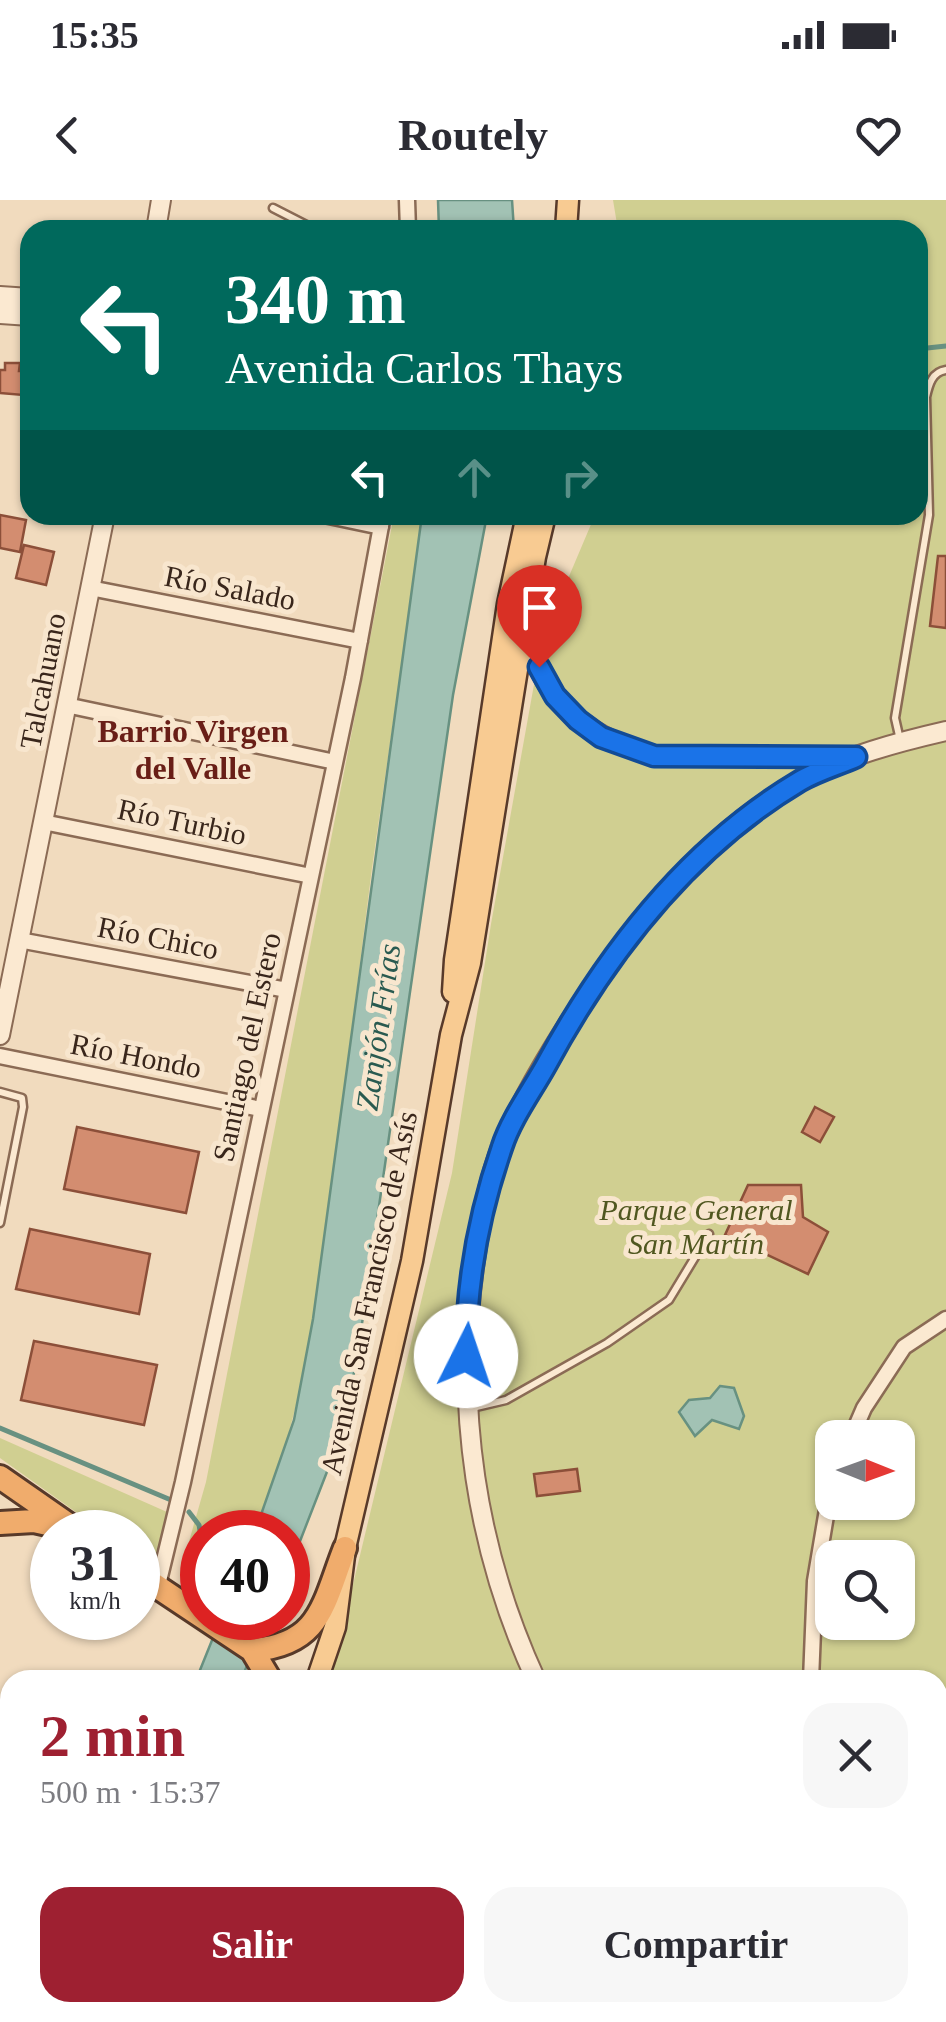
<!DOCTYPE html>
<html lang="es">
<meta charset="utf-8">
<style>
:root{--surface:#fff;--page:#f7f7f7;--text:#2b2b33;--muted:#7c7c81;--accent:#9e2031}
body{margin:0;font-family:"Times New Roman",serif;background:var(--page);color:var(--text);height:100vh;display:flex;flex-direction:column;font-size:38px;white-space:nowrap}
*{box-sizing:border-box;margin:0}
p{font-size:32px;color:var(--muted)}
.icon{flex:none;width:55px;height:55px;fill:none;stroke:currentColor;stroke-width:2;stroke-linecap:round;stroke-linejoin:round}
.map{position:relative;flex:1;overflow:hidden}
.panel{position:absolute;left:0px;top:1470px;width:948px;height:352px;display:flex;flex-direction:column;background:var(--surface);border-radius:30px 30px 0 0;box-shadow:0 2px 8px #0004}
.panel>*{flex:none}
.top-card{position:absolute;left:20px;top:20px;width:908px;height:305px;border-radius:30px;box-shadow:0 2px 8px #0004;background:#00695c;color:#fff;overflow:hidden}
.needle{width:65px;rotate:91deg}
.controls{position:absolute;left:815px;top:1220px;display:grid;gap:20px}
.controls a{display:grid;place-items:center;width:100px;height:100px;border-radius:20px;background:var(--surface);box-shadow:0 2px 8px #0004;font-size:50px}
.speed{position:absolute;left:30px;top:1310px;display:flex;gap:20px;font-size:50px;font-weight:700;text-align:center}
.speed>*{display:grid;place-content:center;width:130px;height:130px;border-radius:50%;background:var(--surface);box-shadow:0 2px 8px #0004;line-height:1}
.speed small{font-size:25px;font-weight:400}
.speed .limit{border:15px solid #d22;background:#fff;color:#111}
.pin{position:absolute;display:grid;place-items:center;width:85px;height:85px;color:#fff;margin:-102px -42px;border-radius:50% 50% 50% 0;rotate:-45deg;box-shadow:0 0 10px #0007}
.pin .icon{rotate:45deg}
.me{position:absolute;width:110px;margin:-55px;rotate:4deg;stroke-linejoin:round;filter:drop-shadow(0 0 8px #0008)}
.turn{display:flex;align-items:center;gap:35px;height:210px;padding:0 40px;font-size:45px}
.turn .icon{width:130px;height:130px;stroke-width:2.5}
.turn b{display:block;font-size:70px;line-height:85px}
.lanes{display:flex;align-items:center;height:95px;padding:0 40px;background:#0003;justify-content:center;gap:50px;direction:ltr}
.lanes .off{opacity:.35}
.round{display:grid;place-items:center;flex:none;width:105px;height:105px;border-radius:30px;background:var(--page)}
.summary{display:flex;align-items:center;justify-content:space-between;height:170px;padding:0 40px}
h1{font-size:60px;font-weight:700;line-height:75px;color:var(--accent)}
.action{display:flex;gap:20px;margin-top:auto;padding:20px 40px}
.action a{flex:1;height:115px;border-radius:30px;background:var(--accent);color:#fff;font-size:40px;font-weight:700;line-height:115px;text-align:center}
.action a+a{background:var(--page);color:var(--text)}
.status{display:flex;justify-content:space-between;align-items:center;height:70px;padding:0 50px;background:var(--surface);direction:ltr}
.status svg{height:28px;fill:currentColor}
header{display:flex;justify-content:space-between;align-items:center;height:130px;padding:0 40px;background:var(--surface);font-size:45px;font-weight:700}
.map>svg:first-child{display:block}
.green{fill:#d0cf91;fill-rule:evenodd}
.water{fill:#a2c2b4;stroke:#689181;stroke-width:2.5}
.lines{fill:none;stroke-linecap:round;stroke-linejoin:round}
.stream{stroke:#689181;stroke-width:5}
.canal{stroke:#a2c2b4;stroke-width:15}
.building{fill:#d38d70;stroke:#8c4f39;stroke-width:2.5}
.service-casing{stroke:#8b6b55;stroke-width:11}
.pedestrian-casing{stroke:#8b6b55;stroke-width:15}
.minor-casing{stroke:#8b6b55;stroke-width:19}
.tertiary-casing{stroke:#8b6b55;stroke-width:22}
.primary-casing{stroke:#583a2a;stroke-width:25}
.trunk-casing{stroke:#583a2a;stroke-width:28}
.service{stroke:#fbe9d1;stroke-width:6}
.pedestrian{stroke:#fbe9d1;stroke-width:10}
.minor{stroke:#fbe9d1;stroke-width:14}
.tertiary{stroke:#fbe9d1;stroke-width:18}
.primary{stroke:#f8cb92;stroke-width:20}
.trunk{stroke:#f0ac6c;stroke-width:22}
.route-casing{stroke:#114b97;stroke-width:25}
.route{stroke:#1a73e8;stroke-width:18}
.labels{text-anchor:middle;stroke-width:10;stroke-linejoin:round;paint-order:stroke}
.street-label{font-size:30px;fill:#39261b;stroke:#f8e6ce}
.park-label{font-size:30px;font-style:italic;fill:#505720;stroke:#f8e6ce}
.neighbourhood-label{font-size:32px;font-weight:bold;fill:#691e17;stroke:#f8e6ce}
.water-label{font-size:32px;font-style:italic;fill:#295a50;stroke:#f8e6ce}
</style>
<div class="status"><b>15:35</b><svg viewBox="0 0 49 12"><path d="M0 12V9h3v3zM5 12V6h3v6zM10 12V3h3v9zM15 12V0h3v12zM26 1h20v11H26zM47 4h2v5h-2z"/></svg></div>
<header><svg class="icon" aria-label="back" viewBox="0 0 24 24"><path d="M15 5l-7 7 7 7"/></svg>Routely<svg class="icon" aria-label="heart" viewBox="0 0 24 24"><path d="M12 20l-8-8c-3-5 5-10 8-4 3-6 11-1 8 4z"/></svg></header>
<div class="map">
<svg width="946" height="1822" viewBox="0 0 946 1822">
<rect width="100%" height="100%" fill="#f1dbbe"/>
<!-- green -->
<path class="green" d="M 613,0 L 946,0 L 946,1822 L 414,1822 L 399,1813 L 938,1812 L 938,1480 L 330,1480 L 452,973 L 491,724 L 542,440 L 595,315 L 918,315 L 918,30 L 618,30 ZM 832,1238 L 898,1238 L 898,1302 L 832,1302 ZM 832,1358 L 898,1358 L 898,1422 L 832,1422 Z
M 394,315 L 422,315 L 420,335 L 372,668 L 323,1056 L 302,1182 L 281,1263 L 254,1332 L 202,1332 L 202,1388 L 180,1373 L 206,1282 Z
M 0,1238 L 167,1312 L 154,1369 L 138,1357 L 138,1332 L 104,1332 L 0,1258 Z"/>
<!-- water -->
<path class="water" d="M 438,0 L 512,0 L 514,30 L 439,30 Z
M 422,315 L 487,315 L 453,495 L 356,1165 L 330,1264 L 288,1372 L 288,1332 L 255,1332 L 294,1220 L 313,1119 Z
M 720,1186 L 734,1188 L 744,1216 L 739,1229 L 712,1220 L 695,1236 L 679,1212 L 689,1200 L 710,1198 Z
M 221,1418 L 267,1418 L 241,1480 L 196,1480 Z"/>
<g class="lines">
<!-- stream -->
<path class="stream" d="M 918,149 L 946,146
M 0,1228 L 171,1300
M 189,1312 L 199,1325 L 202,1341"/>
<!-- canal -->
<path class="canal" d="M 0,1608 L 10,1624
M 161,1812 L 172,1822"/>
</g>
<!-- building -->
<path class="building" d="M 5,163 L 20,163 L 19,171 L 24,171 L 23,195 L 0,193 L 0,170 L 5,170 Z
M 0,315 L 26,320 L 20,352 L 0,348 Z
M 24,345 L 54,352 L 46,385 L 16,378 Z
M 938,356 L 946,356 L 946,428 L 930,426 Z
M 815,907 L 834,917 L 820,942 L 802,932 Z
M 77,927 L 199,952 L 186,1013 L 64,989 Z
M 748,985 L 801,985 L 803,1017 L 828,1032 L 808,1074 L 725,1035 Z
M 30,1029 L 150,1054 L 139,1114 L 16,1089 Z
M 34,1141 L 157,1165 L 144,1225 L 21,1200 Z
M 577,1269 L 580,1291 L 537,1296 L 534,1274 Z"/>
<g class="lines">
<!-- service casing -->
<g class="service-casing">
<path id="service" d="M 273,8 L 316,30
M 900,540 L 895,518 L 929,315 L 926,197 C 929,184 932,172 946,170
M 0,892 L 22,898 L 23,907 L 0,1023
M 472,1208 L 506,1200 L 607,1143 L 669,1100 L 709,1034"/>
</g>
<!-- pedestrian casing -->
<g class="pedestrian-casing">
<path id="pedestrian" d="M 938,1552 L 946,1554
M 917,1812 L 922,1822"/>
</g>
<!-- minor casing -->
<g class="minor-casing">
<path id="minor" d="M 407,0 L 408,30
M 324,315 L 381,327
M 90,388 L 360,441
M 66,505 L 335,562
M 43,622 L 311,676
M 19,740 L 287,790
M 0,856 L 261,909
M 851,1238 L 864,1208 L 904,1147 L 946,1119
M 157,1389 L 183,1282 L 353,478 L 383,315
M 811,1480 L 815,1381 L 832,1280
M 0,1586 L 10,1593
M 208,1822 L 210,1812"/>
</g>
<!-- tertiary casing -->
<g class="tertiary-casing">
<path id="tertiary" d="M 156,30 L 161,0
M 0,96 L 30,98
M 0,114 L 30,116
M 528,423 C 534,497 587,537 654,556 L 846,557
M 0,835 L 105,315
M 536,1480 C 476,1350 455,1208 474,1067 C 480,1025 487,981 503,942 C 530,881 573,813 612,760 C 662,690 726,621 803,579 C 846,556 898,542 946,531
M 823,1812 L 838,1822
M 893,1822 L 895,1812"/>
</g>
<!-- primary casing -->
<g class="primary-casing">
<path id="primary" d="M 566,30 L 568,0
M 453,792 L 455,760 L 508,404 L 527,315
M 317,1480 L 335,1427 L 345,1348 L 412,1061 L 451,835 L 470,763 L 535,357 L 545,315
M 379,1812 L 393,1822"/>
</g>
<!-- trunk casing -->
<g class="trunk-casing">
<path id="trunk" d="M 0,1277 L 79,1332
M 0,1323 L 34,1321 L 61,1327
M 138,1374 L 252,1450 L 270,1480
M 252,1450 C 321,1445 323,1404 345,1348
M 116,1822 L 124,1812"/>
</g>
<!-- service -->
<use href="#service" class="service"/>
<!-- pedestrian -->
<use href="#pedestrian" class="pedestrian"/>
<!-- minor -->
<use href="#minor" class="minor"/>
<!-- tertiary -->
<use href="#tertiary" class="tertiary"/>
<!-- primary -->
<use href="#primary" class="primary"/>
<!-- trunk -->
<use href="#trunk" class="trunk"/>
</g>
<g class="lines">
<!-- route casing -->
<g class="route-casing">
<path id="route" d="M 466,1156 C 466,1086 479,1013 502,947 C 511,919 531,892 545,867 C 606,754 689,647 800,581 C 817,571 838,565 856,557 L 654,556 L 601,537 L 578,520 L 555,496 L 539,467"/>
</g>
<!-- route -->
<use href="#route" class="route"/>
</g>
<g class="labels">
<!-- street labels -->
<g class="street-label">
<text transform="translate(230 388) rotate(11)" y="10">Río Salado</text>
<text transform="translate(43 481) rotate(-79)" y="10">Talcahuano</text>
<text transform="translate(182 622) rotate(12)" y="10">Río Turbio</text>
<text transform="translate(158 738) rotate(11)" y="10">Río Chico</text>
<text transform="translate(247 847) rotate(-78)" y="10">Santiago del Estero</text>
<text transform="translate(136 856) rotate(11)" y="10">Río Hondo</text>
<text transform="translate(369 1093) rotate(-78)" y="10">Avenida San Francisco de Asís</text>
</g>
<!-- park labels -->
<g class="park-label">
<text x="696" y="1020">Parque General<tspan x="696" dy="34">San Martín</tspan></text>
</g>
<!-- neighbourhood labels -->
<g class="neighbourhood-label">
<text x="193" y="542">Barrio Virgen<tspan x="193" dy="37">del Valle</tspan></text>
</g>
<!-- water labels -->
<g class="water-label">
<text transform="translate(378 827) rotate(-82)" y="11">Zanjón Frías</text>
</g>
</g>
</svg>
<div class="controls">
<a><svg class="needle" viewBox="-14 -14 28 28"><path d="M0-13l5 13h-10z" fill="#e53935"/><path d="M0 13l5-13h-10z" fill="#7c7c81"/></svg></a>
<a><svg class="icon" aria-label="search" viewBox="0 0 24 24"><circle cx="10" cy="10" r="6"/><path d="M15 15l6 6"/></svg></a>
</div>
<div class="speed"><div>31<small>km/h</small></div><div class="limit">40</div></div>
<div class="pin" style="left:539px;top:467px;background:#d93025"><svg class="icon" aria-label="arrive" viewBox="0 0 24 24"><path d="M6 21V4h12l-3 4 3 4H6"/></svg></div>
<svg class="me" style="left:466px;top:1156px" viewBox="-20 -20 40 40"><circle r="19" fill="#fff"/><path d="M0-13L10 11 0 6-10 11z" fill="#1a73e8"/></svg>
<div class="top-card">
<div class="turn"><svg class="icon" aria-label="left" viewBox="0 0 24 24"><path d="M17 20v-9H6M10 6l-5 5 5 5"/></svg><div><b>340 m</b>Avenida Carlos Thays</div></div>
<div class="lanes"><svg class="icon" aria-label="left" viewBox="0 0 24 24"><path d="M17 20v-9H6M10 6l-5 5 5 5"/></svg><svg class="icon off" aria-label="ahead" viewBox="0 0 24 24"><path d="M12 20V5M6 11l6-6 6 6"/></svg><svg class="icon off" aria-label="right" viewBox="0 0 24 24"><path d="M7 20v-9h11M14 6l5 5-5 5"/></svg></div>
</div>
<section class="panel">
<div class="summary"><div><h1>2 min</h1><p>500 m · 15:37</p></div><a class="round"><svg class="icon" aria-label="close" viewBox="0 0 24 24"><path d="M6 6l12 12M18 6L6 18"/></svg></a></div>
<div class="action"><a>Salir</a><a>Compartir</a></div>
</section>
</div>
